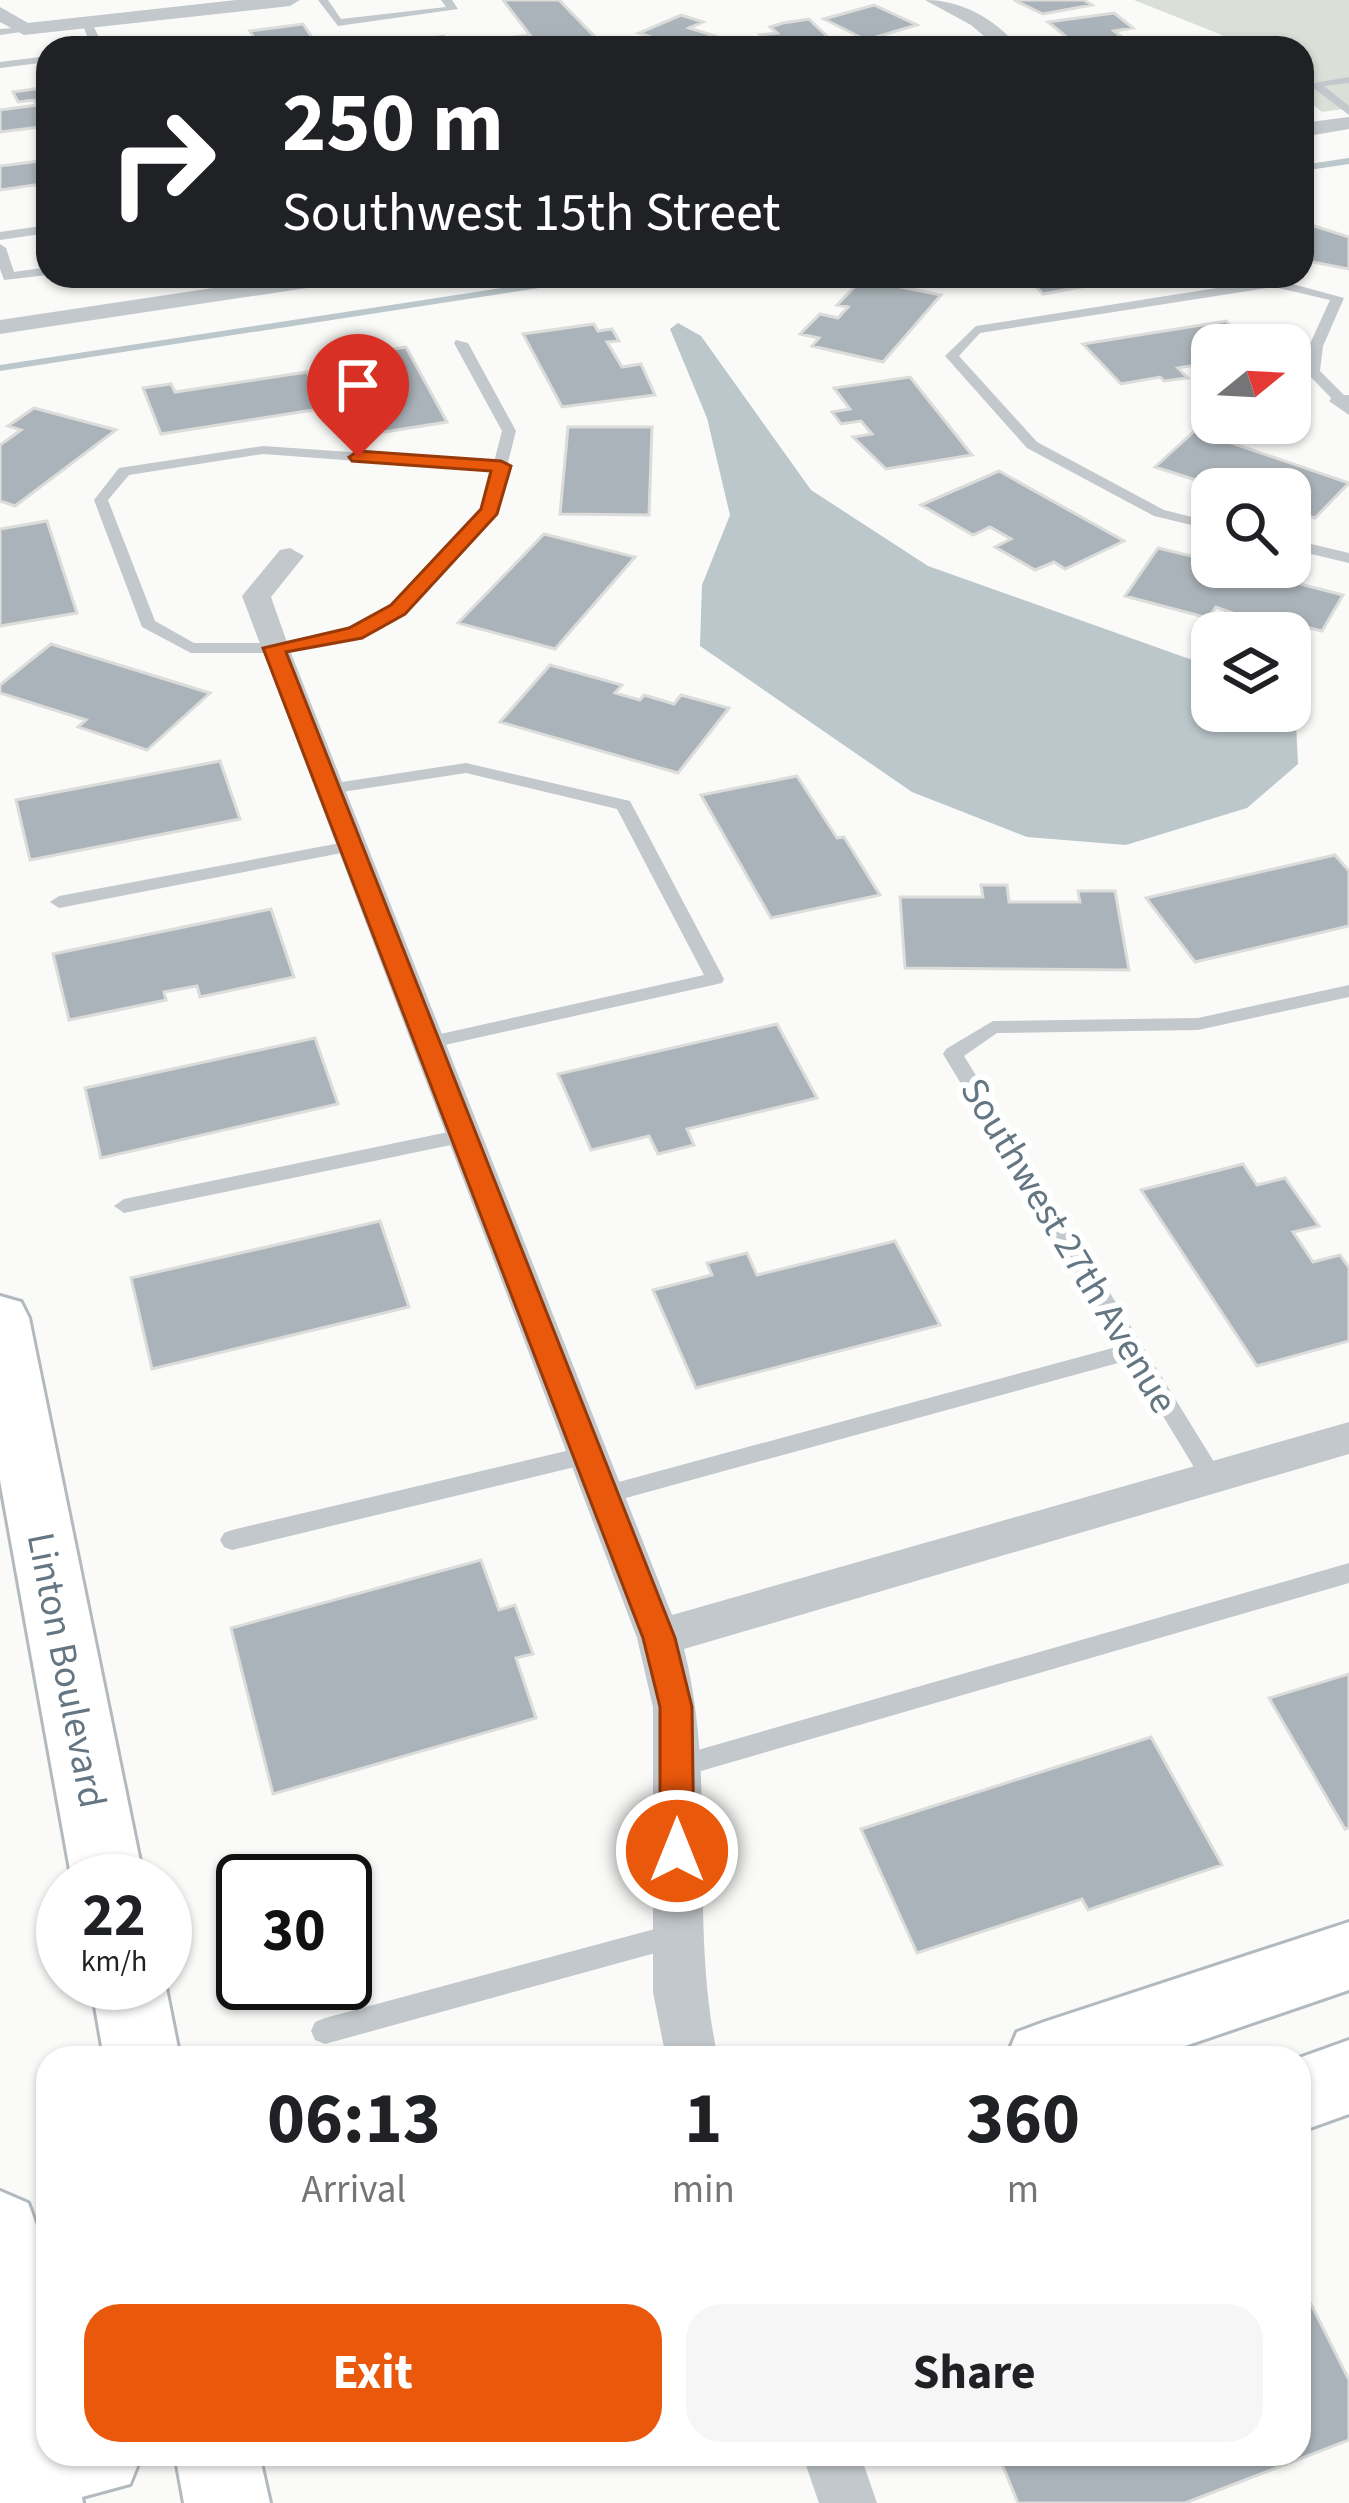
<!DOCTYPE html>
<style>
:root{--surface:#fff;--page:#f6f6f6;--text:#202124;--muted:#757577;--accent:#ea580c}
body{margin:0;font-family:"Source Sans 3",sans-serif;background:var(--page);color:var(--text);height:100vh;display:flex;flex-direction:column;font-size:45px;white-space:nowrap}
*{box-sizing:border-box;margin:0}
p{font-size:39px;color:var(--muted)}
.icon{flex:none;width:66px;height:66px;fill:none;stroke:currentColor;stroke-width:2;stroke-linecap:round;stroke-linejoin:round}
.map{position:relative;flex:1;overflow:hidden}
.side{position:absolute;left:36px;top:2046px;width:1275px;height:420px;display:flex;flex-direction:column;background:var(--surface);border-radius:36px;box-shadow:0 3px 9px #0004}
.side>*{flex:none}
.guide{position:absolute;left:36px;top:36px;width:1278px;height:252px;border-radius:36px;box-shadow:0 3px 9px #0004;background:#202124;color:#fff;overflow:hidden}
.needle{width:78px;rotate:72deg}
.tools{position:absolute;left:1191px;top:324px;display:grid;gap:24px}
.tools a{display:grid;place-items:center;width:120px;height:120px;border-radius:24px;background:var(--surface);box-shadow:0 3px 9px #0004;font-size:60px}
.speed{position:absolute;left:36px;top:1854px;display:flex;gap:24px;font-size:60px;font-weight:700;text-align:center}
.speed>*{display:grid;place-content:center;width:156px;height:156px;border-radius:50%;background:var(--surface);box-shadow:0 3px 9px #0004;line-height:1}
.speed small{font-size:30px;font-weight:400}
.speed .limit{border:6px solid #111;border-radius:18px;background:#fff;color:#111}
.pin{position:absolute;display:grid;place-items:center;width:102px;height:102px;color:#fff;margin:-123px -51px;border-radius:50% 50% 50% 0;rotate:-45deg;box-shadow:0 0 12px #0007}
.pin .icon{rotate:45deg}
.me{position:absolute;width:132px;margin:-66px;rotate:0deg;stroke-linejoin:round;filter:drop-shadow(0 0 9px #0008)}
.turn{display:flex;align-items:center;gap:42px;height:252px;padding:0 48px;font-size:54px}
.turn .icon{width:156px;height:156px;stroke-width:2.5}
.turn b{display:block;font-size:84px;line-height:102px}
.eta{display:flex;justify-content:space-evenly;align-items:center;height:204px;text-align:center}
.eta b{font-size:72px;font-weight:700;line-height:84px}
.cta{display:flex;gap:24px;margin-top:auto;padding:24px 48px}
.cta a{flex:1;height:138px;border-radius:36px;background:var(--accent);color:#fff;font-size:48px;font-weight:700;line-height:138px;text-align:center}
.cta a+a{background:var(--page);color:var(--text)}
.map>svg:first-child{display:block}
.green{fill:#dadfd7}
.water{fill:#bbc7cb}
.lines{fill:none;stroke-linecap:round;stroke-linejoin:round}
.stream{fill:#bbc7cb;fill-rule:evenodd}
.building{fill:#aab3b9;stroke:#dcdcda;stroke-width:3}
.secondary-casing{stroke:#b3babf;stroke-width:6}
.lane{fill:#c3c8cc;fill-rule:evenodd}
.street{fill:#c3c8cc;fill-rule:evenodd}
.secondary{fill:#fff;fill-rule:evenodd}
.route{fill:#ea580c;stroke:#983908;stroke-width:3}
.labels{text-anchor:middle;stroke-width:12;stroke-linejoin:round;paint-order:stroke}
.street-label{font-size:39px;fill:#657683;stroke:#fff}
</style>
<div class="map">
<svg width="1349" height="2503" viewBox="0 0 1349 2503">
<rect width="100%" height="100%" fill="#fafaf8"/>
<!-- green -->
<path class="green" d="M 1134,0 L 1349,0 L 1349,108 L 1322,112 L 1302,96 L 1302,48 L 1239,48 L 1222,35 Z"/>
<!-- water -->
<path class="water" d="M 678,323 L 701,336 L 811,490 L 928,566 L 1212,667 L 1212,711 L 1287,711 L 1296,723 L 1298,764 L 1247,808 L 1126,845 L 1027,837 L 912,792 L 700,646 L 702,585 L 730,515 L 707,418 L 670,329 Z"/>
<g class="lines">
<!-- stream -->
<path class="stream" d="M 1349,158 L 1349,164 L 1302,171 L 1302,165 Z
M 580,276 L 603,276 L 598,279 L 0,371 L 0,365 Z"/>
</g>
<!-- building -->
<path class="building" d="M 503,0 L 559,0 L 595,37 L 540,44 L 543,48 L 408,48 L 404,41 L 444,36 L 450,45 L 530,35 Z
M 1014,0 L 1084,0 L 1092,5 L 1043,14 Z
M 874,5 L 917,25 L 866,40 L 824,19 Z
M 1114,13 L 1133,28 L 1114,31 L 1127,41 L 1079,47 L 1048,22 Z
M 681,15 L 703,22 L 689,28 L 718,37 L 695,48 L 653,48 L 666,42 L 639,33 Z
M 809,19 L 836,45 L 772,48 L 760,35 L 777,33 L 770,27 L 783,23 Z
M 303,24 L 319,48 L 260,48 L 250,31 Z
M 189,38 L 193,46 L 130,45 Z
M 48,87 L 48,126 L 0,132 L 0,110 L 37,105 L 34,100 L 18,102 L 13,92 Z
M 48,160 L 48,183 L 0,190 L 0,166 Z
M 1302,222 L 1349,237 L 1349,269 L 1302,260 Z
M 1026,276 L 1139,276 L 1043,294 Z
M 862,279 L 941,295 L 883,362 L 812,346 L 819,338 L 800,334 L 820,314 L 838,318 L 848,307 L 837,305 Z
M 1226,321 L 1252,345 L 1212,345 L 1212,373 L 1201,364 L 1178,368 L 1188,378 L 1164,381 L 1160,377 L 1121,384 L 1083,344 Z
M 594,324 L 598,331 L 612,329 L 619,341 L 607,342 L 622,367 L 641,364 L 655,395 L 562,407 L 523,334 Z
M 406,347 L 447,422 L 371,434 L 327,360 Z
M 307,372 L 326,408 L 161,434 L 143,388 L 171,384 L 175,392 Z
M 910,377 L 972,455 L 886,469 L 853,437 L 872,434 L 861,421 L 841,424 L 832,412 L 850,409 L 834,388 Z
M 34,408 L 116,430 L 15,506 L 0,501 L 0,445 L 21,430 L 8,426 Z
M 1200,426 L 1228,435 L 1223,440 L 1349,483 L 1315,518 L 1290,510 L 1290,489 L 1224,489 L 1155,467 Z
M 568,427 L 652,427 L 649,515 L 560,514 Z
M 999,471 L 1124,541 L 1065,569 L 1054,562 L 1035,570 L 995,547 L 1011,539 L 990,527 L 973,535 L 921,505 Z
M 47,521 L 77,613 L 0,626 L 0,529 Z
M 544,534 L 635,557 L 555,649 L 458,623 Z
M 1158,548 L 1212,561 L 1212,567 L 1234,567 L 1343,595 L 1322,631 L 1294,624 L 1289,633 L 1216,607 L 1208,618 L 1125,596 Z
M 51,644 L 210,693 L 147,750 L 78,727 L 86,720 L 0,693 L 0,685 Z
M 550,665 L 622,685 L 615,693 L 640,700 L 644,695 L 674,704 L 681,695 L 729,708 L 678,773 L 500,722 Z
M 220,761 L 240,819 L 30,860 L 16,800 Z
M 797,776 L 837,838 L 844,837 L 880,895 L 771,918 L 701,795 Z
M 1335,855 L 1349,871 L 1349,926 L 1195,962 L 1146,898 Z
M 981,885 L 1007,885 L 1009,902 L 1080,902 L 1078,891 L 1115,891 L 1129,970 L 905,968 L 900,897 L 983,897 Z
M 271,909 L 294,977 L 200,997 L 197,986 L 164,992 L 166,1000 L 69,1020 L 53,954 Z
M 777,1024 L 817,1098 L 687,1129 L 694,1145 L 658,1154 L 649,1136 L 591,1150 L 558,1074 Z
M 315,1038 L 338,1104 L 101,1158 L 85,1088 Z
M 1243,1164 L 1257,1185 L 1285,1178 L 1319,1226 L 1293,1232 L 1313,1262 L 1340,1255 L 1349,1268 L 1349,1341 L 1257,1366 L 1141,1190 Z
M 380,1221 L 409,1307 L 152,1369 L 131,1278 Z
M 895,1241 L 940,1325 L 696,1388 L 653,1290 L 712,1275 L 707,1263 L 747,1253 L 757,1275 Z
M 481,1560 L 499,1610 L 515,1605 L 533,1654 L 516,1658 L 536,1718 L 273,1794 L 231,1628 Z
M 1349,1674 L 1349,1828 L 1345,1829 L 1269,1698 Z
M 1151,1737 L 1222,1865 L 1088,1910 L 1082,1899 L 917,1953 L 861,1829 Z
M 1299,2280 L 1349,2380 L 1349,2440 L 1185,2503 L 1018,2503 L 998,2454 L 1299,2454 Z"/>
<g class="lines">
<!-- secondary casing -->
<g class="secondary-casing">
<path id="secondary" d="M 0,1296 L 21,1302 L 29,1318 L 144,1881 L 72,1881 L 0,1480 Z
M 1349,1922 L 1349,1990 L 1150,2058 L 1006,2058 L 1017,2032 L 1044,2022 Z
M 91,1983 L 165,1983 L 180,2058 L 104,2058 Z
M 1349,2040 L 1349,2114 L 1299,2132 L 1299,2058 Z
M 0,2191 L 28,2203 C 60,2280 48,2372 48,2454 L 142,2454 L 130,2484 L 82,2497 L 83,2503 L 0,2503 Z
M 175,2454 L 259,2454 L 270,2503 L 184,2503 Z"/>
</g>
<!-- lane -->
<path class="lane" d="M 318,0 L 328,0 L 341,19 L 446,7 L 441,0 L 452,0 L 458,9 L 338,26 Z
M 87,20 L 92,23 L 104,48 L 92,48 L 82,23 Z
M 28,27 L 28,31 L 0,35 L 0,29 Z
M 48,56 L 48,62 L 0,68 L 0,62 Z
M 1349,77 L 1349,83 L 1324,86 L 1349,106 L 1349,115 L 1308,84 Z
M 48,225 L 48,233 L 0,240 L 0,232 Z
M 0,244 L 6,248 L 14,272 L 48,267 L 48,275 L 4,280 L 0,269 Z
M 1274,279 L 1344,298 L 1323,346 L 1320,371 L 1347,398 L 1347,404 L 1337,404 L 1306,372 L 1309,346 L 1330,300 L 1274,287 L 980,333 L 959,356 L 1037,442 L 1164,510 L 1212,522 L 1212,530 L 1154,516 L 1027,448 L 945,356 L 976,326 Z
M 456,340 L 468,343 L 516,431 L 495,513 L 404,612 L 361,636 L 274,653 L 191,653 L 142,627 L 94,500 L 119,468 L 263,446 L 494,462 L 502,431 L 454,343 ZM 263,454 L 492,471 L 483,509 L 392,606 L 350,629 L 274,643 L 194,643 L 155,621 L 108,500 L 129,475 Z
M 1290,539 L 1349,553 L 1349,563 L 1290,549 Z
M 466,763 L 630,801 L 724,979 L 722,983 L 427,1049 L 420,1048 L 417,1043 L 427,1037 L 704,975 L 617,809 L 466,773 L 329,794 L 320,789 L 329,784 Z
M 351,841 L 357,842 L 357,850 L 59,908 L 50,902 L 59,896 Z
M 1349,985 L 1349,997 L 1198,1030 L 997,1033 L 964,1056 L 1219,1470 L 1222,1476 L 1219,1482 L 1211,1485 L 1203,1482 L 1129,1360 L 604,1504 L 596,1502 L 592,1495 L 596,1488 L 604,1486 L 1120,1346 L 943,1054 L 946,1049 L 993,1021 L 1198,1018 Z
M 463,1129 L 473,1136 L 470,1141 L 124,1213 L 114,1206 L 124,1199 Z
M 587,1446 L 595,1449 L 598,1455 L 595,1461 L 587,1464 L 232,1550 L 224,1547 L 220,1540 L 224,1533 L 232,1530 Z
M 1349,1563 L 1349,1583 L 677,1778 L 668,1775 L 664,1767 L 668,1759 L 677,1756 Z
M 677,1923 L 686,1926 L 690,1935 L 686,1944 L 677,1947 L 325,2044 L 315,2040 L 311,2031 L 315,2022 L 325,2018 Z"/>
<!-- street -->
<path class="street" d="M 236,0 L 300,0 L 290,6 L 24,35 L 0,22 L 0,7 L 28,23 Z
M 925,0 C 964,0 995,20 1020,48 L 998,48 L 971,25 Z
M 1349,117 L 1349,129 L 1302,137 L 1302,123 Z
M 292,276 L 352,276 L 340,283 L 0,334 L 0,320 Z
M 1349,395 L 1349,415 L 1329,401 L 1333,396 Z
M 290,548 L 304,556 L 271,597 L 289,648 L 672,1615 L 1349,1422 L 1349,1454 L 684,1649 C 718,1783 688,1923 718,2058 L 666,2058 L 653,1992 L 653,1707 L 637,1638 L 242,596 L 280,550 Z
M 802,2454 L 860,2454 L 877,2503 L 819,2503 Z"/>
<!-- secondary -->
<use href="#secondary" class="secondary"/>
</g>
<!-- route -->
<path class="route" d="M 358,451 L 501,461 L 511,466 L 497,514 L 405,614 L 362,638 L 286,652 L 675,1638 L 692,1707 L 694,1851 L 689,1862 L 677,1866 L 665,1862 L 660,1851 L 660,1707 L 643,1638 L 263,648 L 349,628 L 391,605 L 481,509 L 491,471 L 352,461 L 349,457 Z"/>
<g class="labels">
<!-- street labels -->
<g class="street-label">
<text transform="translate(1070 1245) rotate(59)" y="14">Southwest 27th Avenue</text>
<text transform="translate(68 1670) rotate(79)" y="14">Linton Boulevard</text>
</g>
</g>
</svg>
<div class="tools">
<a><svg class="needle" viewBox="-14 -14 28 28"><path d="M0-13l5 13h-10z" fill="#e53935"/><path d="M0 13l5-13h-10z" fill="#757577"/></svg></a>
<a><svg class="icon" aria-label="search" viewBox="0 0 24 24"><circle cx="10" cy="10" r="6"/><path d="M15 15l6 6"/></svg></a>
<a><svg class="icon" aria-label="layers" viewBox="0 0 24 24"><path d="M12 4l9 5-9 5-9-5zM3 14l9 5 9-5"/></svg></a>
</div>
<div class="speed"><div>22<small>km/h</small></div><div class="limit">30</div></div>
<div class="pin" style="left:358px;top:457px;background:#d93025"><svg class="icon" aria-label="arrive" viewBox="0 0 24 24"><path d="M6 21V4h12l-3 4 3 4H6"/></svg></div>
<svg class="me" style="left:677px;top:1851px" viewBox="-20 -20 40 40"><circle r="17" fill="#ea580c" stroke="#fff" stroke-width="3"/><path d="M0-11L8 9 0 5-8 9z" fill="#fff"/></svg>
<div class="guide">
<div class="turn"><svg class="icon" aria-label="right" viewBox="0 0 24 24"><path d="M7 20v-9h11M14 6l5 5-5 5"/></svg><div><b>250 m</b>Southwest 15th Street</div></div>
</div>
<section class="side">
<div class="eta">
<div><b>06:13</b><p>Arrival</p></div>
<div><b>1</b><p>min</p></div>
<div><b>360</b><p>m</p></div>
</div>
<div class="cta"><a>Exit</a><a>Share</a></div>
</section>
</div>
